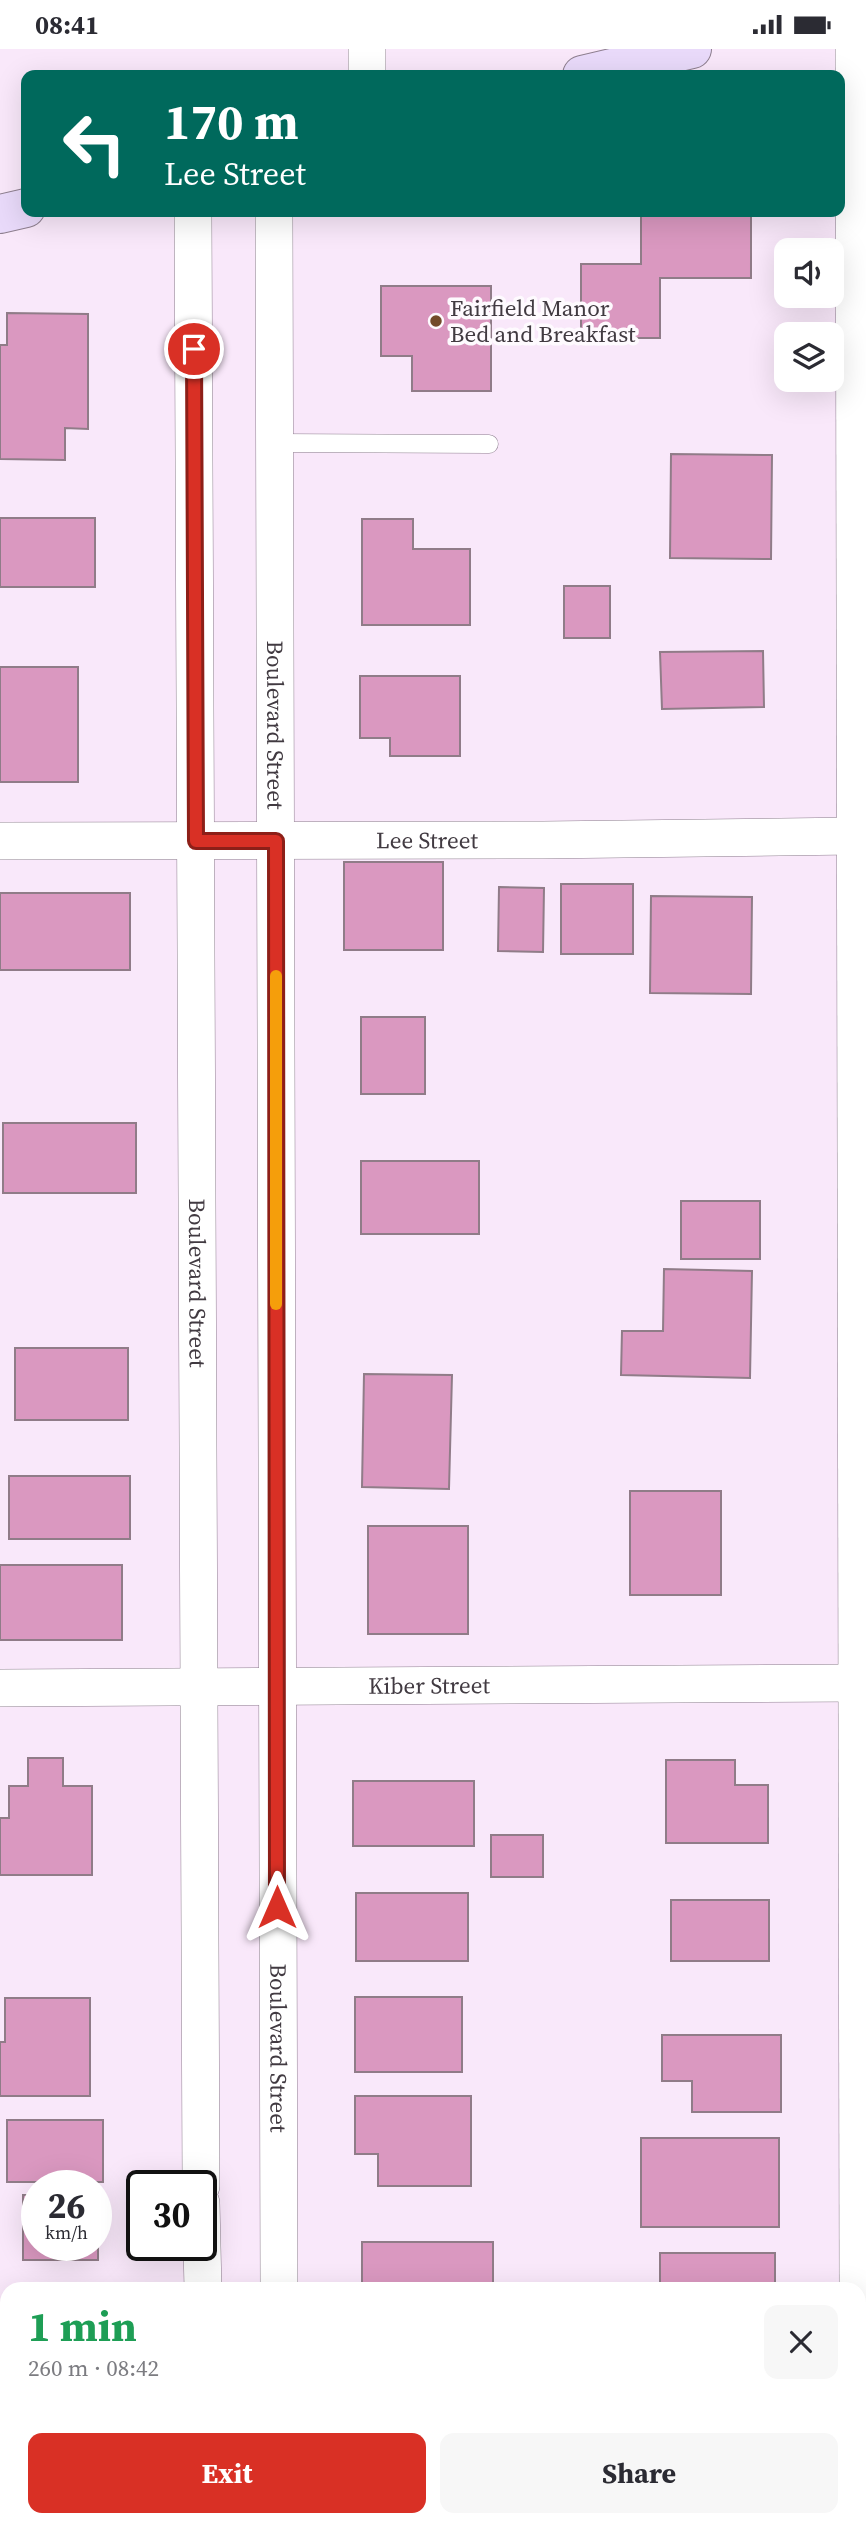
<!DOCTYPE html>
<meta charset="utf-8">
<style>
:root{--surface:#fff;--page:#f7f7f7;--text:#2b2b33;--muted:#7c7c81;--accent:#d93025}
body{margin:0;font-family:"Source Serif 4",serif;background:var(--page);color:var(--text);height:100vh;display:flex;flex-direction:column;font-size:26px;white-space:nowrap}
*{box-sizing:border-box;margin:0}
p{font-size:23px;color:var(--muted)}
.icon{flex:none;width:38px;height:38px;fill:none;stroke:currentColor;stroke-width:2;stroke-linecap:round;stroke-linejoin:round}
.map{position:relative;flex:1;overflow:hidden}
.details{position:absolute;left:0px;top:2233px;width:866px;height:245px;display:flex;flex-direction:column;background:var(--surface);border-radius:21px 21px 0 0;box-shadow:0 7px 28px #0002}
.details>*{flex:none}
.guide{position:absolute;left:21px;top:21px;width:824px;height:147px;border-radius:14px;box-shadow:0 7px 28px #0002;background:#00695c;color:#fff;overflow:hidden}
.controls{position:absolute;left:774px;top:189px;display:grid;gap:14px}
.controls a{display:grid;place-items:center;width:70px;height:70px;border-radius:14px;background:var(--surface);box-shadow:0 7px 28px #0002;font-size:35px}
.speed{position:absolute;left:21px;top:2121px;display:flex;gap:14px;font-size:35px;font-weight:700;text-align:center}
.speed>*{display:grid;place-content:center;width:91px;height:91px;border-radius:50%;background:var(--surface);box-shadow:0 7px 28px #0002;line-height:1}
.speed small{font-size:18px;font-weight:400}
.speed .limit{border:4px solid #111;border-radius:10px;background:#fff;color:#111}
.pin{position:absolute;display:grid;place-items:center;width:60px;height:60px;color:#fff;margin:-30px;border:4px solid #fff;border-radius:50%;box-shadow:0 2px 7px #0007}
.me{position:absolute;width:77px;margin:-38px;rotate:0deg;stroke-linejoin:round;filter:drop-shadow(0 0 5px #0008)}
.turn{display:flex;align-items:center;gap:24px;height:147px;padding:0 28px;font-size:32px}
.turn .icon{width:91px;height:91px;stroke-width:2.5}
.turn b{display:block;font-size:49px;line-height:60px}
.round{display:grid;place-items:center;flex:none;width:74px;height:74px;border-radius:14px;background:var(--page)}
.head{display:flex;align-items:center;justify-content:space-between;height:119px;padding:0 28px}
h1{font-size:42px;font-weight:700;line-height:52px;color:#1e9e55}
.cta{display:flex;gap:14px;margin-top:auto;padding:14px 28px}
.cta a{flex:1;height:80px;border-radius:14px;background:var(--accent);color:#fff;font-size:28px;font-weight:700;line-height:80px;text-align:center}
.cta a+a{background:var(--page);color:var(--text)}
.status{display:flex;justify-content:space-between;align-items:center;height:49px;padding:0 35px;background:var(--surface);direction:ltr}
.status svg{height:19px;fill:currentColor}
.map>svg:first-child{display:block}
.building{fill:#da98c0;stroke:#907c88;stroke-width:2}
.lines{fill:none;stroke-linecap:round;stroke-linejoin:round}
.lane-casing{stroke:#8e7f8f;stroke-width:19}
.street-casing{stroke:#8e7f8f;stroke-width:38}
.secondary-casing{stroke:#8e7f8f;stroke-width:40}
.lane{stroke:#fff;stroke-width:18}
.street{stroke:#fff;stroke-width:37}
.secondary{stroke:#e9dafa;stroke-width:38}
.route-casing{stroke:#8d1f18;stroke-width:18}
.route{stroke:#d93025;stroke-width:12}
.slow{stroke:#f59e0b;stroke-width:12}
.poi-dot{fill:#734b2a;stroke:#fefafe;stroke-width:2.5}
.labels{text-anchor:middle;stroke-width:7;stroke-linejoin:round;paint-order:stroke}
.poi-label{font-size:23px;fill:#413a41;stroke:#fefafe;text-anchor:start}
.street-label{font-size:23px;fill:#413a41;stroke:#fefafe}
</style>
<div class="status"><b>08:41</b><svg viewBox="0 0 49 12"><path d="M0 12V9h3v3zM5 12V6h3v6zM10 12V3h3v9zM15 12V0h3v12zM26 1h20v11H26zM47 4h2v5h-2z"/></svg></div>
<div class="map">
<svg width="866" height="2478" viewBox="0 0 866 2478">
<rect width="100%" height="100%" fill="#f9e8fa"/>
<!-- building -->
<path class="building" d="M 641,163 L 751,163 L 751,229 L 660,229 L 660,289 L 581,289 L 581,215 L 641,215 Z
M 381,237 L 491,237 L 491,342 L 412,342 L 412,307 L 381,307 Z
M 7,264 L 88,265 L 88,380 L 65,379 L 65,411 L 0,410 L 0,296 L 7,296 Z
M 671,405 L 772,406 L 771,510 L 670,509 Z
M 0,469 L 95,469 L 95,538 L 0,538 Z
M 362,470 L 413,470 L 413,500 L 470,500 L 470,576 L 362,576 Z
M 564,537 L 610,537 L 610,589 L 564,589 Z
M 763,602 L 764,658 L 662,660 L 660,603 Z
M 0,618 L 78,618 L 78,733 L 0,733 Z
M 360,627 L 460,627 L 460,707 L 390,707 L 390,689 L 360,689 Z
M 344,813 L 443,813 L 443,901 L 344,901 Z
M 561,835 L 633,835 L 633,905 L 561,905 Z
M 499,838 L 544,839 L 543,903 L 498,902 Z
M 0,844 L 130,844 L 130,921 L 0,921 Z
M 651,847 L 752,848 L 751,945 L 650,944 Z
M 361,968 L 425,968 L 425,1045 L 361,1045 Z
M 3,1074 L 136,1074 L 136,1144 L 3,1144 Z
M 361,1112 L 479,1112 L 479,1185 L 361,1185 Z
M 681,1152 L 760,1152 L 760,1210 L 681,1210 Z
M 664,1220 L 752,1222 L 750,1329 L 621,1326 L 622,1282 L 663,1282 Z
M 15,1299 L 128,1299 L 128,1371 L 15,1371 Z
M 364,1325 L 452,1326 L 449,1440 L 362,1438 Z
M 9,1427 L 130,1427 L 130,1490 L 9,1490 Z
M 630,1442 L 721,1442 L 721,1546 L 630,1546 Z
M 368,1477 L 468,1477 L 468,1585 L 368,1585 Z
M 0,1516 L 122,1516 L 122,1591 L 0,1591 Z
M 28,1709 L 63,1709 L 63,1737 L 92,1737 L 92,1826 L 0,1826 L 0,1769 L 9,1769 L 9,1737 L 28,1737 Z
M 666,1711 L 735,1711 L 735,1736 L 768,1736 L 768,1794 L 666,1794 Z
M 353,1732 L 474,1732 L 474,1797 L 353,1797 Z
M 491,1786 L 543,1786 L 543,1828 L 491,1828 Z
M 356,1844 L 468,1844 L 468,1912 L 356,1912 Z
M 671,1851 L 769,1851 L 769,1912 L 671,1912 Z
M 355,1948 L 462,1948 L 462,2023 L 355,2023 Z
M 5,1949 L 90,1949 L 90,2047 L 0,2047 L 0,1993 L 5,1993 Z
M 662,1986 L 781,1986 L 781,2063 L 692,2063 L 692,2032 L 662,2032 Z
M 355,2047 L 471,2047 L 471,2137 L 378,2137 L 378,2105 L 355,2105 Z
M 7,2071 L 103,2071 L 103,2133 L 7,2133 Z
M 641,2089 L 779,2089 L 779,2178 L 641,2178 Z
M 23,2146 L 37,2146 L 37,2196 L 96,2196 L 98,2146 L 98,2211 L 23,2211 Z
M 362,2193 L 493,2193 L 493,2240 L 362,2240 Z
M 660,2204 L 775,2204 L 775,2240 L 660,2240 Z"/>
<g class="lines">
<!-- lane casing -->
<g class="lane-casing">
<path id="lane" d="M 274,394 L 489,395"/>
</g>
<!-- street casing -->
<g class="street-casing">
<g id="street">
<path d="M 367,0 L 367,26"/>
<path d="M 854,0 L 858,2240"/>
<path id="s1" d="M 193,163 L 201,2137"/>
<path id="s2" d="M 274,163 L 279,2240"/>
<path id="s3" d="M 0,792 L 543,791 L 854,787"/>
<path id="s4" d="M 0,1639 L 856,1634"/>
<path d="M 201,2154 L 203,2240"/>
<path d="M 859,2307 L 861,2429"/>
</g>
</g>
<!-- secondary casing -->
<g class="secondary-casing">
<path id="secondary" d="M 582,26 L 692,0
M 0,165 L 26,159
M 861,2429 L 864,2478
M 0,2432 L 7,2432"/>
</g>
<!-- lane -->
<use href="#lane" class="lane"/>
<!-- street -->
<use href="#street" class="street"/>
<!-- secondary -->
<use href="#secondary" class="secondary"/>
</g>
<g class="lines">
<!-- route casing -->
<g class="route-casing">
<path id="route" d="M 194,300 L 196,792 L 276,792 L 277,1858"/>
</g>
<!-- route -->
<use href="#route" class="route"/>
<!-- slow -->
<path class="slow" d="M 276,927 L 276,1255"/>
</g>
<!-- markers -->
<circle class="poi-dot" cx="436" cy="272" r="7"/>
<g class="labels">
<!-- poi labels -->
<g class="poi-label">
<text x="450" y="267">Fairfield Manor<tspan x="450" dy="26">Bed and Breakfast</tspan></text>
</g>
<!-- street labels -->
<g class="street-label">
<text dy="8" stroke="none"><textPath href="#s2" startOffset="513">Boulevard Street</textPath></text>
<text dy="8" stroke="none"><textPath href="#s3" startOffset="427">Lee Street</textPath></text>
<text dy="8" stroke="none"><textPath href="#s1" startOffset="1071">Boulevard Street</textPath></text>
<text dy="8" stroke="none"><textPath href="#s4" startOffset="429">Kiber Street</textPath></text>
<text dy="8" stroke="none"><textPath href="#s2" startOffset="1836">Boulevard Street</textPath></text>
</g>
</g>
</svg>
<div class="controls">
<a><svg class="icon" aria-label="sound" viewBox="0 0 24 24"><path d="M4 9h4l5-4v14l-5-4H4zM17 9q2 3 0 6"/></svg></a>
<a><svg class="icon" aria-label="layers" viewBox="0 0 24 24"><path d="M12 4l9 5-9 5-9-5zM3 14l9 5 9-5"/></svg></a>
</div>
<div class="speed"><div>26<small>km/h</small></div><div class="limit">30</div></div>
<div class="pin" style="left:194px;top:300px;background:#d93025"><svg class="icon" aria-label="arrive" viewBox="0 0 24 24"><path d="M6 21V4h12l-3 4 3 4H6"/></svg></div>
<svg class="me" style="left:277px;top:1858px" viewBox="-20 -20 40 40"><path d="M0-17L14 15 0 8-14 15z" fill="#d93025" stroke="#fff" stroke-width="4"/></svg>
<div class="guide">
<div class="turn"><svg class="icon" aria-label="left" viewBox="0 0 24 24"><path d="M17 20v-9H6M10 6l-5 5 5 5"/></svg><div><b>170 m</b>Lee Street</div></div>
</div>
<section class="details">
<div class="head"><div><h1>1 min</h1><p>260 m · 08:42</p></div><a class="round"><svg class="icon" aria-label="close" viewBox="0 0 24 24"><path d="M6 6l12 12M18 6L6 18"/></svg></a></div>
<div class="cta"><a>Exit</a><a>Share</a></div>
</section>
</div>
